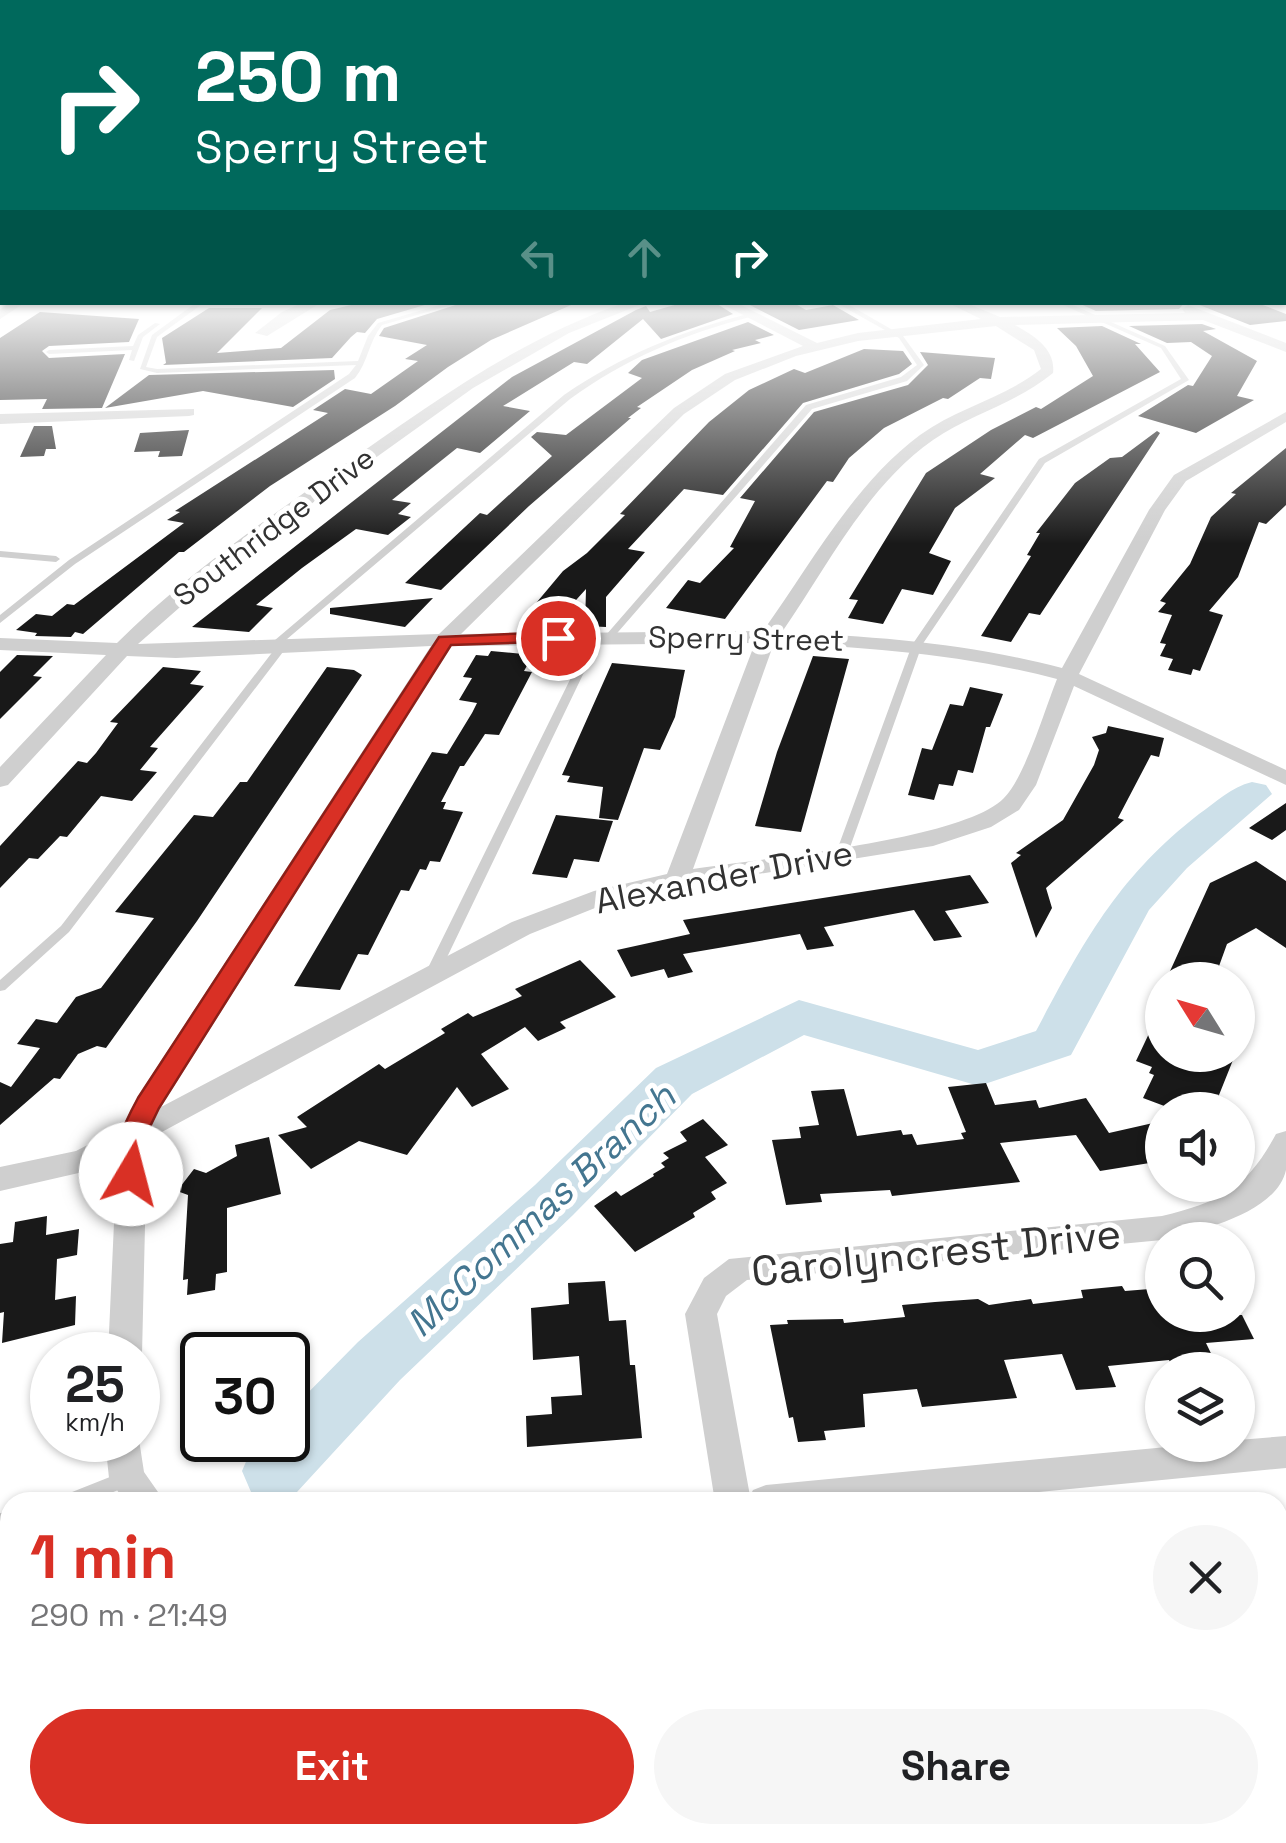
<!DOCTYPE html>
<meta charset="utf-8">
<style>
:root{--surface:#fff;--page:#f6f6f6;--text:#202124;--muted:#757577;--accent:#d93025}
body{margin:0;font-family:"Space Grotesk",sans-serif;background:var(--page);color:var(--text);height:100vh;display:flex;flex-direction:column;font-size:38px;white-space:nowrap}
*{box-sizing:border-box;margin:0}
p{font-size:32px;color:var(--muted)}
.icon{flex:none;width:55px;height:55px;fill:none;stroke:currentColor;stroke-width:2;stroke-linecap:round;stroke-linejoin:round}
.map{position:relative;flex:1;overflow:hidden}
.details{position:absolute;left:0px;top:1492px;width:1288px;height:352px;display:flex;flex-direction:column;background:var(--surface);border-radius:30px 30px 0 0;box-shadow:0 2px 8px #0004}
.details>*{flex:none}
.banner{position:absolute;left:0px;top:0px;width:1288px;height:305px;box-shadow:0 2px 8px #0004;background:#00695c;color:#fff;overflow:hidden}
.needle{width:65px;rotate:307deg}
.tools{position:absolute;left:1145px;top:962px;display:grid;gap:20px}
.tools a{display:grid;place-items:center;width:110px;height:110px;border-radius:50%;background:var(--surface);box-shadow:0 2px 8px #0004;font-size:50px}
.speed{position:absolute;left:30px;top:1332px;display:flex;gap:20px;font-size:50px;font-weight:700;text-align:center}
.speed>*{display:grid;place-content:center;width:130px;height:130px;border-radius:50%;background:var(--surface);box-shadow:0 2px 8px #0004;line-height:1}
.speed small{font-size:25px;font-weight:400}
.speed .limit{border:5px solid #111;border-radius:15px;background:#fff;color:#111}
.pin{position:absolute;display:grid;place-items:center;width:85px;height:85px;color:#fff;margin:-42px;border:5px solid #fff;border-radius:50%;box-shadow:0 2px 10px #0007}
.me{position:absolute;width:110px;margin:-55px;rotate:8deg;stroke-linejoin:round;filter:drop-shadow(0 0 8px #0008)}
.turn{display:flex;align-items:center;gap:35px;height:210px;padding:0 30px;font-size:45px}
.turn .icon{width:130px;height:130px;stroke-width:2.5}
.turn b{display:block;font-size:70px;line-height:85px}
.lanes{display:flex;align-items:center;height:95px;padding:0 30px;background:#0003;justify-content:center;gap:50px;direction:ltr}
.lanes .off{opacity:.35}
.round{display:grid;place-items:center;flex:none;width:105px;height:105px;border-radius:52px;background:var(--page)}
.head{display:flex;align-items:center;justify-content:space-between;height:170px;padding:0 30px}
h1{font-size:60px;font-weight:700;line-height:75px;color:var(--accent)}
.primary-button{display:flex;gap:20px;margin-top:auto;padding:20px 30px}
.primary-button a{flex:1;height:115px;border-radius:60px;background:var(--accent);color:#fff;font-size:40px;font-weight:700;line-height:115px;text-align:center}
.primary-button a+a{background:var(--page);color:var(--text)}
.map>svg:first-child{display:block}
.lines{fill:none;stroke-linecap:round;stroke-linejoin:round}
.stream{stroke:#cde0e9;stroke-width:11}
.river{fill:#cde0e9;fill-rule:evenodd}
.building{fill:#191919}
.lane{fill:#cfcfcf;fill-rule:evenodd}
.street{fill:#cfcfcf;fill-rule:evenodd}
.route{fill:#d93025;stroke:#8d1f18;stroke-width:2.5}
.labels{text-anchor:middle;stroke-width:10;stroke-linejoin:round;paint-order:stroke}
.far-street-label{font-size:30px;fill:#323232;stroke:#fff}
.street-label{font-size:35px;fill:#323232;stroke:#fff}
.water-label{font-size:38px;font-style:italic;fill:#447690;stroke:#fff}
.near-street-label{font-size:42px;fill:#323232;stroke:#fff}
</style>
<div class="map">
<svg width="1286" height="1843" viewBox="0 0 1286 1843">
<rect width="100%" height="100%" fill="#fff"/>
<g class="lines">
<!-- stream -->
<path class="stream" d="M 0,1726 L 10,1722"/>
<!-- river -->
<path class="river" d="M 1285,288 L 1286,288 L 1286,303 L 1285,302 Z
M 1252,782 L 1266,785 L 1272,794 L 1187,868 L 1149,910 L 1071,1055 L 979,1086 L 804,1035 L 692,1094 L 573,1215 L 400,1380 L 297,1492 L 274,1501 L 251,1492 L 242,1471 L 251,1450 L 261,1440 L 288,1440 L 288,1413 L 358,1342 L 535,1185 L 656,1068 L 799,1000 L 978,1050 L 1036,1031 C 1084,941 1117,878 1199,814 C 1216,802 1231,787 1252,782 Z"/>
</g>
<!-- building -->
<path class="building" d="M 364,302 L 435,302 L 377,319 L 365,333 L 357,332 L 351,337 L 332,358 L 163,365 L 166,363 L 162,338 L 209,308 L 262,308 L 217,353 L 281,348 L 330,310 Z
M 465,302 L 578,302 L 491,340 L 448,367 L 395,406 L 270,486 L 184,552 L 179,552 L 83,634 L 75,632 L 71,637 L 35,636 L 37,633 L 16,630 L 36,614 L 52,616 L 67,604 L 74,605 L 184,523 L 167,520 L 180,512 L 175,511 L 328,413 L 313,410 L 345,389 L 371,394 L 418,361 L 405,359 L 427,345 L 379,336 L 384,328 Z
M 685,302 L 714,302 L 733,314 L 661,339 L 643,319 L 587,364 L 574,362 L 503,406 L 530,411 L 480,453 L 457,448 L 392,500 L 411,503 L 398,514 L 411,517 L 388,535 L 356,529 L 302,568 L 256,605 L 273,608 L 249,632 L 192,627 L 512,377 L 636,310 L 646,306 L 650,312 Z
M 744,302 L 792,302 L 806,310 L 833,305 L 859,320 L 799,330 Z
M 1076,302 L 1185,302 L 1179,309 L 1096,311 Z
M 1192,302 L 1255,302 L 1286,314 L 1286,321 L 1250,325 Z
M 40,312 L 139,319 L 129,342 L 49,346 L 42,351 L 49,358 L 125,354 L 102,408 L 42,409 L 47,399 L 0,400 L 0,338 Z
M 748,322 L 774,335 L 755,340 L 761,343 L 732,350 L 735,351 L 692,370 L 637,407 L 641,408 L 628,418 L 631,418 L 529,506 L 441,590 L 405,583 L 480,513 L 487,515 L 552,456 L 531,437 L 537,432 L 566,435 L 642,378 L 628,373 L 642,360 Z
M 1202,324 L 1216,329 L 1203,331 L 1257,361 L 1237,396 L 1254,400 L 1196,433 L 1138,416 L 1188,385 L 1193,386 L 1212,356 L 1191,342 L 1167,343 L 1129,326 Z
M 1102,326 L 1141,344 L 1135,344 L 1160,372 L 1033,438 L 1025,435 L 980,474 L 995,478 L 955,508 L 929,553 L 951,561 L 933,595 L 902,589 L 883,624 L 848,618 L 858,600 L 849,599 L 926,473 L 991,430 L 1036,407 L 1041,409 L 1093,376 L 1076,346 L 1057,328 Z
M 864,349 L 903,351 L 912,364 L 899,374 L 803,403 L 723,495 L 684,489 L 628,549 L 645,552 L 606,597 L 606,627 L 585,626 L 586,589 L 558,620 L 527,614 L 563,571 L 587,553 L 625,515 L 620,514 L 709,422 L 749,390 L 794,369 L 805,373 Z
M 920,352 L 995,358 L 991,379 L 980,378 L 948,399 L 943,398 L 884,428 L 849,458 L 833,482 L 827,481 L 725,619 L 666,608 L 688,580 L 700,583 L 734,548 L 730,547 L 755,501 L 740,498 L 814,412 L 908,385 L 928,365 Z
M 334,370 L 335,379 L 293,407 L 203,391 L 105,408 L 149,375 Z
M 34,426 L 52,426 L 56,449 L 46,449 L 44,456 L 20,457 Z
M 189,430 L 182,456 L 158,457 L 160,451 L 134,452 L 140,433 Z
M 1157,431 L 1160,433 L 1040,615 L 1029,613 L 1011,642 L 981,636 L 1031,556 L 1027,555 L 1040,533 L 1036,533 L 1075,483 L 1110,458 L 1122,457 Z
M 1286,448 L 1286,505 L 1266,524 L 1259,522 L 1238,577 L 1209,611 L 1223,615 L 1200,671 L 1193,669 L 1191,675 L 1168,670 L 1173,659 L 1160,656 L 1166,644 L 1160,643 L 1172,615 L 1158,612 L 1166,603 L 1160,601 L 1190,564 L 1211,517 L 1236,494 L 1231,493 Z
M 433,598 L 405,627 L 330,614 L 330,608 Z
M 491,651 L 533,655 L 524,671 L 532,672 L 499,735 L 485,734 L 464,766 L 460,766 L 441,802 L 446,802 L 443,809 L 463,812 L 440,862 L 430,861 L 426,870 L 420,869 L 409,891 L 401,890 L 368,955 L 358,954 L 340,990 L 294,986 L 432,752 L 447,754 L 472,713 L 477,703 L 459,700 L 472,678 L 463,677 L 476,655 L 488,656 Z
M 17,655 L 53,656 L 33,676 L 42,677 L 0,719 L 0,672 Z
M 813,656 L 849,659 L 801,832 L 755,826 L 777,752 Z
M 612,663 L 685,670 L 675,717 L 660,750 L 644,748 L 618,820 L 599,818 L 603,787 L 567,782 L 570,776 L 562,775 Z
M 163,667 L 201,671 L 190,684 L 204,686 L 150,747 L 158,748 L 140,770 L 157,772 L 132,801 L 101,796 L 67,837 L 60,836 L 38,859 L 29,858 L 0,888 L 0,846 L 78,761 L 87,763 L 96,753 L 118,723 L 110,722 Z
M 327,667 L 354,670 L 362,675 L 197,921 L 106,1048 L 97,1046 L 78,1054 L 60,1079 L 54,1078 L 0,1125 L 0,1082 L 11,1087 L 40,1048 L 17,1044 L 36,1019 L 57,1023 L 76,997 L 101,988 L 154,918 L 115,912 L 194,815 L 213,817 L 240,782 L 247,782 Z
M 970,687 L 1003,694 L 990,727 L 986,727 L 973,773 L 958,770 L 953,786 L 939,784 L 934,800 L 908,795 L 922,748 L 932,750 L 950,704 L 963,706 Z
M 1108,726 L 1164,738 L 1159,757 L 1151,755 L 1118,818 L 1124,820 L 1046,888 L 1052,908 L 1036,938 L 1011,863 L 1021,855 L 1016,853 L 1063,820 L 1094,765 L 1099,750 L 1092,737 L 1106,733 Z
M 1286,803 L 1286,830 L 1272,840 L 1249,828 Z
M 556,815 L 613,821 L 599,862 L 574,859 L 567,878 L 532,874 Z
M 1256,861 L 1286,881 L 1286,948 L 1256,928 L 1227,944 L 1214,980 L 1166,980 L 1210,883 Z
M 970,875 L 989,903 L 945,911 L 962,937 L 934,941 L 914,910 L 824,927 L 834,946 L 807,950 L 800,934 L 683,954 L 693,972 L 668,978 L 664,969 L 631,977 L 617,950 L 690,934 L 683,920 Z
M 580,960 L 616,997 L 560,1022 L 566,1028 L 538,1041 L 525,1027 L 481,1054 L 509,1089 L 472,1107 L 457,1087 L 407,1155 L 359,1141 L 311,1169 L 278,1135 L 307,1127 L 297,1117 L 379,1064 L 385,1069 L 445,1033 L 441,1029 L 468,1013 L 473,1017 L 522,996 L 515,989 Z
M 1162,1006 L 1162,1055 L 1235,1055 L 1213,1110 L 1175,1110 L 1143,1098 L 1154,1075 L 1149,1073 L 1152,1067 L 1136,1061 Z
M 986,1083 L 995,1105 L 1036,1100 L 1039,1108 L 1086,1098 L 1109,1133 L 1162,1121 L 1162,1161 L 1100,1171 L 1076,1135 L 1000,1143 L 1020,1182 L 892,1196 L 890,1190 L 820,1194 L 822,1202 L 786,1205 L 772,1140 L 801,1138 L 799,1127 L 819,1125 L 811,1091 L 844,1089 L 857,1136 L 901,1130 L 903,1135 L 912,1134 L 917,1145 L 964,1139 L 961,1133 L 966,1132 L 948,1087 Z
M 703,1119 L 728,1145 L 705,1157 L 727,1183 L 711,1192 L 716,1199 L 693,1213 L 695,1217 L 635,1252 L 594,1206 L 616,1191 L 621,1196 L 654,1176 L 653,1174 L 665,1167 L 661,1163 L 669,1158 L 663,1153 L 687,1141 L 680,1132 Z
M 269,1137 L 281,1194 L 227,1208 L 227,1272 L 216,1274 L 215,1290 L 187,1295 L 188,1279 L 183,1280 L 188,1195 L 177,1191 L 194,1169 L 206,1173 L 237,1156 L 235,1145 Z
M 47,1216 L 46,1235 L 79,1229 L 77,1255 L 57,1259 L 55,1300 L 76,1296 L 75,1325 L 2,1343 L 4,1312 L 0,1313 L 0,1244 L 13,1242 L 15,1222 Z
M 605,1281 L 609,1321 L 626,1320 L 630,1365 L 635,1365 L 642,1438 L 527,1447 L 526,1416 L 552,1414 L 551,1397 L 582,1395 L 579,1356 L 533,1360 L 531,1308 L 569,1304 L 568,1283 Z
M 1122,1286 L 1125,1291 L 1162,1288 L 1162,1315 L 1242,1315 L 1254,1339 L 1206,1343 L 1219,1370 L 1174,1370 L 1169,1360 L 1108,1366 L 1116,1387 L 1076,1390 L 1062,1354 L 1004,1360 L 1017,1398 L 922,1407 L 917,1389 L 863,1394 L 865,1427 L 824,1431 L 826,1440 L 798,1442 L 793,1417 L 789,1418 L 770,1325 L 788,1324 L 787,1320 L 843,1319 L 844,1323 L 905,1317 L 902,1305 L 935,1302 L 978,1299 L 989,1305 L 1031,1299 L 1033,1304 L 1083,1298 L 1081,1290 Z"/>
<g class="lines">
<!-- lane -->
<path class="lane" d="M 0,289 L 2,289 L 2,293 L 0,293 Z
M 197,302 L 205,302 L 157,337 L 146,367 L 157,369 L 358,361 L 368,336 L 378,323 L 450,302 L 462,302 L 382,325 C 369,341 368,362 355,378 L 75,564 L 0,623 L 0,615 L 69,560 L 349,374 L 356,365 L 157,373 L 140,369 L 152,335 Z
M 835,302 L 844,302 L 903,336 L 924,365 L 907,381 L 812,409 L 612,639 L 606,639 L 606,635 L 806,405 L 901,377 L 917,365 L 899,338 Z
M 1056,302 L 1066,302 L 1165,346 L 1189,380 L 1045,463 L 922,645 L 848,853 L 842,857 L 838,856 L 836,853 L 912,645 L 1039,459 L 1181,379 L 1161,348 Z
M 748,314 L 750,315 L 750,317 C 684,334 625,359 570,399 L 280,645 L 286,648 L 69,932 L 5,990 L 0,991 L 0,980 L 61,926 L 274,650 L 268,650 L 268,646 L 564,395 C 621,356 681,331 748,314 Z
M 155,323 L 160,324 L 143,337 L 134,361 L 129,360 L 132,350 L 49,354 L 46,352 L 49,350 L 133,346 L 138,335 Z
M 0,551 L 56,556 L 60,559 L 56,562 L 0,557 Z
M 596,634 L 601,637 L 438,976 L 431,980 L 426,979 L 424,976 L 591,637 Z
M 125,1471 L 131,1473 L 134,1479 L 131,1485 L 88,1502 L 59,1502 L 62,1496 Z
M 10,1512 L 10,1530 L 0,1531 L 0,1513 Z
M 1278,1717 L 1286,1718 L 1286,1738 L 1278,1737 Z
M 63,1835 L 89,1835 L 85,1843 L 59,1843 Z
M 241,1835 L 268,1835 L 272,1843 L 245,1843 Z
M 663,1835 L 686,1835 L 682,1843 L 659,1843 Z"/>
<!-- street -->
<path class="street" d="M 11,302 L 26,302 L 0,319 L 0,309 Z
M 304,302 L 322,302 L 267,336 L 255,333 L 282,312 Z
M 627,302 L 647,302 L 569,333 L 473,388 L 237,557 L 138,644 L 439,634 L 674,408 L 725,374 L 803,346 L 718,302 L 735,302 L 817,343 L 858,333 L 981,319 L 946,302 L 964,302 L 1000,317 L 1185,313 L 1182,309 L 1188,305 L 1286,343 L 1286,352 L 1203,320 L 1015,325 C 1034,336 1056,349 1053,373 C 1017,403 971,414 933,440 C 867,486 827,567 782,632 C 881,637 965,643 1062,668 L 1149,510 L 1174,475 L 1286,412 L 1286,422 L 1186,481 L 1165,510 L 1079,674 L 1286,770 L 1286,785 L 1074,686 L 1036,785 L 1019,810 L 991,827 L 933,846 L 677,887 L 610,902 L 530,934 L 147,1140 L 142,1355 L 138,1364 L 138,1355 L 108,1355 L 117,1157 L 83,1172 L 0,1191 L 0,1167 L 76,1151 L 122,1127 L 137,1098 L 431,646 L 176,658 L 127,656 L 8,785 L 0,787 L 0,767 L 106,655 L 0,650 L 0,638 L 117,643 C 184,576 261,523 338,469 C 431,404 518,339 627,302 ZM 996,326 L 1034,350 L 1041,369 C 1005,398 957,408 920,435 C 854,484 811,564 763,631 L 461,634 L 684,414 L 735,380 L 796,356 L 858,341 ZM 755,643 L 667,874 L 594,891 L 512,922 L 161,1107 L 451,646 ZM 774,643 C 872,648 961,654 1057,679 C 1045,709 1025,777 1004,798 C 964,840 757,859 693,869 Z
M 194,409 L 194,415 L 189,416 L 0,424 L 0,414 Z
M 1286,1131 C 1286,1143 1286,1158 1286,1170 C 1276,1214 1198,1231 1162,1240 L 747,1280 L 726,1296 L 717,1314 L 750,1496 L 753,1490 L 766,1485 L 1188,1445 L 1238,1445 L 1238,1440 L 1286,1436 L 1286,1468 L 936,1502 L 715,1502 L 685,1314 L 704,1278 L 729,1259 L 1162,1216 C 1222,1201 1246,1189 1276,1134 Z
M 138,1433 L 144,1472 L 165,1502 L 125,1502 L 109,1478 L 105,1440 L 138,1440 Z
M 320,1835 L 364,1835 L 362,1843 L 318,1843 Z"/>
</g>
<!-- sky -->
<linearGradient id="sky" x2="0" y2="1"><stop stop-color="#9dc6e8"/><stop offset="0.53" stop-color="#fff"/><stop offset="1" stop-color="#fff" stop-opacity="0"/></linearGradient>
<rect width="1286" height="544" fill="url(#sky)"/>
<!-- route -->
<path class="route" d="M 558,632 L 567,638 L 565,641 L 451,645 L 159,1108 L 145,1137 L 145,1174 L 141,1181 L 131,1184 L 121,1181 C 108,1154 125,1122 138,1098 L 439,637 Z"/>
<g class="labels">
<!-- far-street labels -->
<g class="far-street-label">
<text transform="translate(274 527) rotate(-37)" y="10">Southridge Drive</text>
<text transform="translate(746 639) rotate(1)" y="10">Sperry Street</text>
</g>
<!-- street labels -->
<g class="street-label">
<text transform="translate(724 877) rotate(-11)" y="12">Alexander Drive</text>
</g>
<!-- water labels -->
<g class="water-label">
<text transform="translate(541 1210) rotate(-43)" y="13">McCommas Branch</text>
</g>
<!-- near-street labels -->
<g class="near-street-label">
<text transform="translate(936 1252) rotate(-6)" y="15">Carolyncrest Drive</text>
</g>
</g>
</svg>
<div class="tools">
<a><svg class="needle" viewBox="-14 -14 28 28"><path d="M0-13l5 13h-10z" fill="#e53935"/><path d="M0 13l5-13h-10z" fill="#757577"/></svg></a>
<a><svg class="icon" aria-label="sound" viewBox="0 0 24 24"><path d="M4 9h4l5-4v14l-5-4H4zM17 9q2 3 0 6"/></svg></a>
<a><svg class="icon" aria-label="search" viewBox="0 0 24 24"><circle cx="10" cy="10" r="6"/><path d="M15 15l6 6"/></svg></a>
<a><svg class="icon" aria-label="layers" viewBox="0 0 24 24"><path d="M12 4l9 5-9 5-9-5zM3 14l9 5 9-5"/></svg></a>
</div>
<div class="speed"><div>25<small>km/h</small></div><div class="limit">30</div></div>
<div class="pin" style="left:558px;top:638px;background:#d93025"><svg class="icon" aria-label="arrive" viewBox="0 0 24 24"><path d="M6 21V4h12l-3 4 3 4H6"/></svg></div>
<svg class="me" style="left:131px;top:1174px" viewBox="-20 -20 40 40"><circle r="19" fill="#fff"/><path d="M0-13L10 11 0 6-10 11z" fill="#d93025"/></svg>
<div class="banner">
<div class="turn"><svg class="icon" aria-label="right" viewBox="0 0 24 24"><path d="M7 20v-9h11M14 6l5 5-5 5"/></svg><div><b>250 m</b>Sperry Street</div></div>
<div class="lanes"><svg class="icon off" aria-label="left" viewBox="0 0 24 24"><path d="M17 20v-9H6M10 6l-5 5 5 5"/></svg><svg class="icon off" aria-label="ahead" viewBox="0 0 24 24"><path d="M12 20V5M6 11l6-6 6 6"/></svg><svg class="icon" aria-label="right" viewBox="0 0 24 24"><path d="M7 20v-9h11M14 6l5 5-5 5"/></svg></div>
</div>
<section class="details">
<div class="head"><div><h1>1 min</h1><p>290 m · 21:49</p></div><a class="round"><svg class="icon" aria-label="close" viewBox="0 0 24 24"><path d="M6 6l12 12M18 6L6 18"/></svg></a></div>
<div class="primary-button"><a>Exit</a><a>Share</a></div>
</section>
</div>
